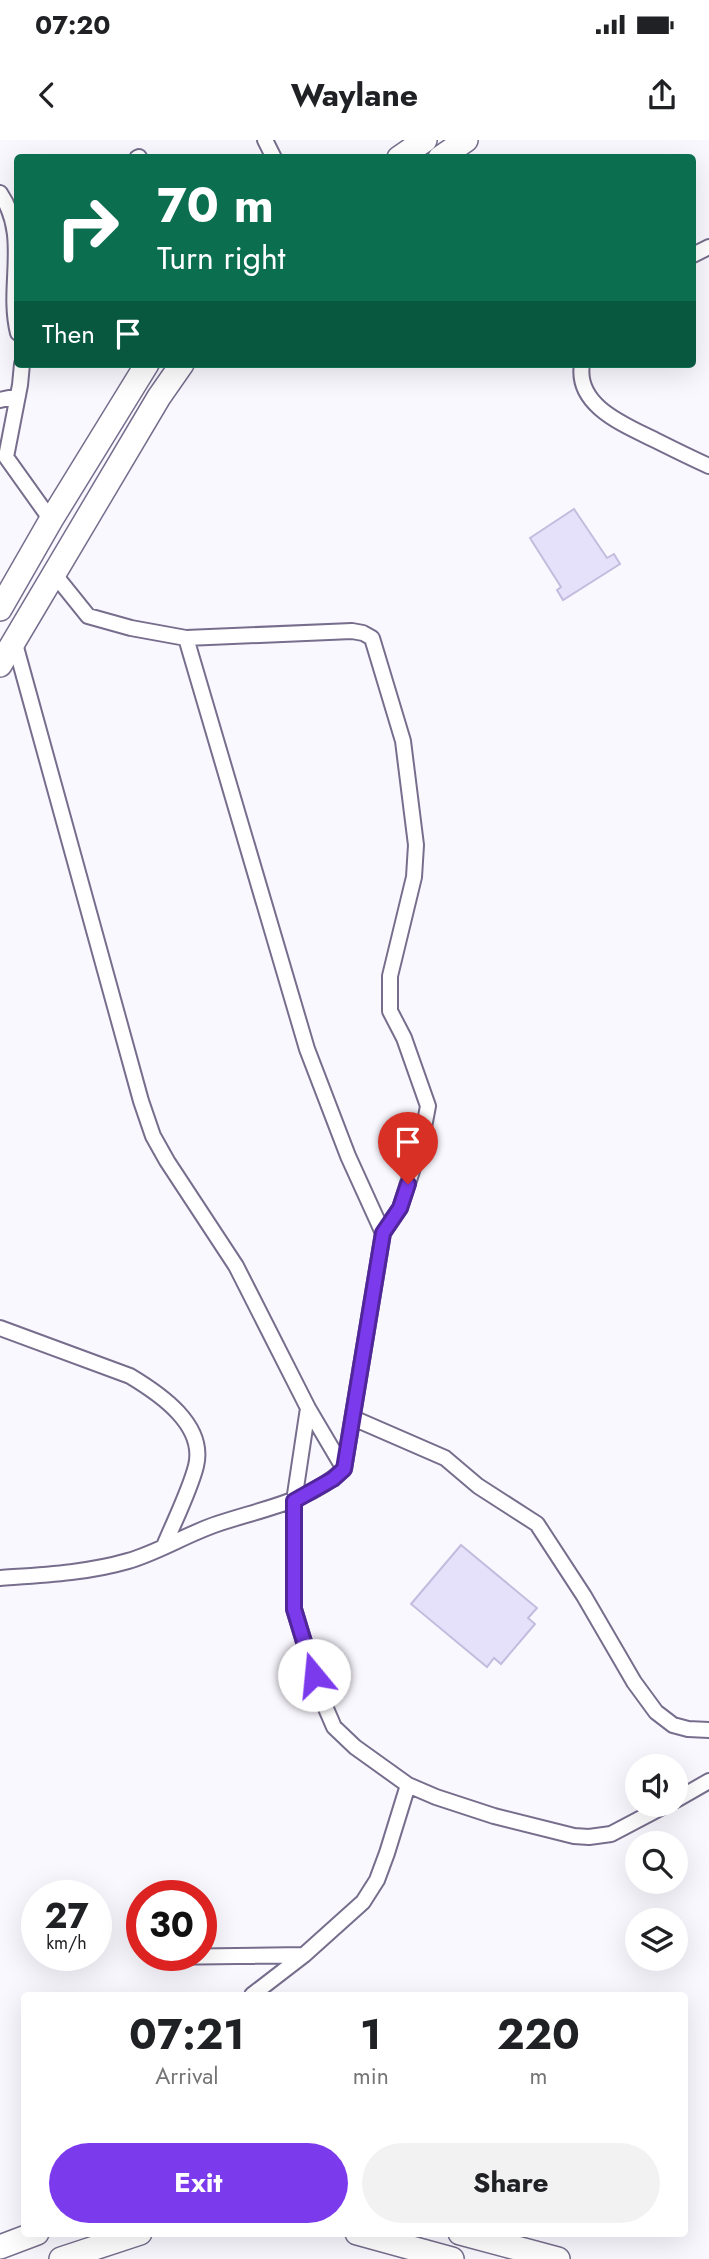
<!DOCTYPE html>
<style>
:root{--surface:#fff;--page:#f2f2f2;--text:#202124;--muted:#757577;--accent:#7c3aed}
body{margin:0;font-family:Jost,sans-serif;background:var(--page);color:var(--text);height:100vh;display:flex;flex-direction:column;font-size:26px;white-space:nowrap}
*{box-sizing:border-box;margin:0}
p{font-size:23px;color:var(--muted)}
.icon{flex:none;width:38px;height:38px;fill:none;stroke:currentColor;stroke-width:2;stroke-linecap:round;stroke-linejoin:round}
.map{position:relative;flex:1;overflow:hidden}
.drawer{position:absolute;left:21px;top:1852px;width:667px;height:245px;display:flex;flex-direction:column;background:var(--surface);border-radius:7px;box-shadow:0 7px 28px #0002}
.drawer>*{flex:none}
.banner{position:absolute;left:14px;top:14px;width:682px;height:214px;border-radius:7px;box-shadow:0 7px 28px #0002;background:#0b6e4f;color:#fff;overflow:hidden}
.buttons{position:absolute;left:625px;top:1614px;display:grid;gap:14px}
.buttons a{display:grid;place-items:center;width:63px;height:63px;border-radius:50%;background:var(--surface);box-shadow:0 7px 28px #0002;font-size:35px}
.speed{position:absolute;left:21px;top:1740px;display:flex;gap:14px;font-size:35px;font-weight:700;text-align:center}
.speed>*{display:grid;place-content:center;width:91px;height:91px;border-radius:50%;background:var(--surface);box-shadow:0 7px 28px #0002;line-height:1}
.speed small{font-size:18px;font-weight:400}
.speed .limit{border:10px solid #d22;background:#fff;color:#111}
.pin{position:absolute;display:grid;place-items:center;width:60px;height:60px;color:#fff;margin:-72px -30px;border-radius:50% 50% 50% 0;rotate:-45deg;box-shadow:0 0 7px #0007}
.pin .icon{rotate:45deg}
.me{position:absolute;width:77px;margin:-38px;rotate:343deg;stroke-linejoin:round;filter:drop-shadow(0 0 5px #0008)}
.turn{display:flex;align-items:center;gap:24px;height:147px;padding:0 28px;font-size:32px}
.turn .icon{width:91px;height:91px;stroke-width:2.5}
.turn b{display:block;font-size:49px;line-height:60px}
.then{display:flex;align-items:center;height:66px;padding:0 28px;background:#0003;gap:14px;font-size:26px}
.eta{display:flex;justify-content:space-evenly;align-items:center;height:119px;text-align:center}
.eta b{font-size:42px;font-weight:700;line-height:49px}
.primary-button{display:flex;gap:14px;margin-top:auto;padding:14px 28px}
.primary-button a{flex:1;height:80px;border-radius:42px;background:var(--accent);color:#fff;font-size:28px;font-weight:700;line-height:80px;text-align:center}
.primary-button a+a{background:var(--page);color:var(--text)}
.status{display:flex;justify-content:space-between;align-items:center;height:49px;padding:0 35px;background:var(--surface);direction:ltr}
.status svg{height:19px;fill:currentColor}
header{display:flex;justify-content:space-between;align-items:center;height:91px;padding:0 28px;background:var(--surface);font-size:32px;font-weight:700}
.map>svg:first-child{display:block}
.building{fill:#e6e1fa;stroke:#c3bcde;stroke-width:2}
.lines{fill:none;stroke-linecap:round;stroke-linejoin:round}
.street-casing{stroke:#776e8d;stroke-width:18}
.primary-casing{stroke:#776e8d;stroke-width:26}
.street{stroke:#fff;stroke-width:14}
.primary{stroke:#fff;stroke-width:23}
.route-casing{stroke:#51269a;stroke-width:18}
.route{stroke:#7c3aed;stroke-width:12}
</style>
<div class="status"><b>07:20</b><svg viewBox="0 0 49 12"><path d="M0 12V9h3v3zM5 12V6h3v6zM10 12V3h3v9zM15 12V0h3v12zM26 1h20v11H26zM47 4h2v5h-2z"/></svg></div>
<header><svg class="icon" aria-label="back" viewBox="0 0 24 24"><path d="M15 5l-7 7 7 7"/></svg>Waylane<svg class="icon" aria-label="share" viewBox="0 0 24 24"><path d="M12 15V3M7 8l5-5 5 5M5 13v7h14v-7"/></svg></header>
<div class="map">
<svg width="709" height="2119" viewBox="0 0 709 2119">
<rect width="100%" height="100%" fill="#faf8ff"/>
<!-- building -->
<path class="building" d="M 574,369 L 607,418 L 614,414 L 620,424 L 563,460 L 557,450 L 561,447 L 530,398 Z
M 461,1405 L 537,1468 L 528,1478 L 535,1484 L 501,1524 L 494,1518 L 487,1527 L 411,1464 Z"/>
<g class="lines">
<!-- street casing -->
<g class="street-casing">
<path id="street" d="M 265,0 L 274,18
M 137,18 L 139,17
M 0,53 C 30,97 6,145 18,193
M 693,115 L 709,107
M 22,224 L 20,245 L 6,317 L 51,380
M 582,224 C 575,266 625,285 655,300 C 673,309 691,318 709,326
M 0,260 L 18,256
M 186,498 L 352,491 L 363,493 L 372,498 L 403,601 L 416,705 L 414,737 L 390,836 L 390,871 L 404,898 L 428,966 L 421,1003 L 400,1068 L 383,1093
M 14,500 L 141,961 L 153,996 L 167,1021 L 236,1126 L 308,1268 L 344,1329
M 0,1188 L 130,1236 C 160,1254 206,1285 196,1326 C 190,1350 174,1382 164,1406
M 308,1268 L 294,1361 L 294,1469 L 321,1557 L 334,1587 L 355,1607 L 408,1645 L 436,1657 L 494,1676 L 574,1696 L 589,1697 L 611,1694 L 668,1664
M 353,1278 L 445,1318 L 478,1346 L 537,1384 L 584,1456 L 634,1542 L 656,1572 L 673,1585 L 688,1589 L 709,1590
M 0,1438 C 42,1435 87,1433 128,1421 C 159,1412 187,1394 217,1384 C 261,1369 309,1362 344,1329 L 383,1093 L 348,1016 L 307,909 L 186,498 L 131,488 L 88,476 L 55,435
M 676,1660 L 709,1641
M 160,1817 L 304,1815
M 252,1855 L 304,1815 L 363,1762 L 377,1740 L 387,1713 L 408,1645"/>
</g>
<!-- primary casing -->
<g class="primary-casing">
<path id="primary" d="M 399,18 L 425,0
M 440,18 L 466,0
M 0,469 L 51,380 L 147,224
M 0,525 L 159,257 L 182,224
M 357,2093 L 452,2119
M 460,2093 L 558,2119
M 0,2107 L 37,2093
M 61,2119 L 140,2093"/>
</g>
<!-- street -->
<use href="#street" class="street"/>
<!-- primary -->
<use href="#primary" class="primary"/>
</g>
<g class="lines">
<!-- route casing -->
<g class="route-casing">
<path id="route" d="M 314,1535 L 294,1469 L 294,1361 L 333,1339 L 344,1329 L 383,1093 L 400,1068 L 408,1044"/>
</g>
<!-- route -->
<use href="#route" class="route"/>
</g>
</svg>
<div class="buttons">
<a><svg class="icon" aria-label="sound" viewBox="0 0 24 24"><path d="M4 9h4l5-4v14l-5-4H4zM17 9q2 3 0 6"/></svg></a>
<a><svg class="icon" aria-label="search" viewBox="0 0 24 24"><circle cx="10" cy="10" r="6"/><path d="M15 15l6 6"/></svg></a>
<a><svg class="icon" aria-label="layers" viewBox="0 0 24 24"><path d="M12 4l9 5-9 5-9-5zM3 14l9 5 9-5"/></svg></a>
</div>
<div class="speed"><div>27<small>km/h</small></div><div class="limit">30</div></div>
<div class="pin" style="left:408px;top:1044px;background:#d93025"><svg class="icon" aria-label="arrive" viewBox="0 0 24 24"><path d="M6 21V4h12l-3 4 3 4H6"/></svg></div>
<svg class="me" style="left:314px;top:1535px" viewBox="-20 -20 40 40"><circle r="19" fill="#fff"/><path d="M0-13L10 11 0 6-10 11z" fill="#7c3aed"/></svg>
<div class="banner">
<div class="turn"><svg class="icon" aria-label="right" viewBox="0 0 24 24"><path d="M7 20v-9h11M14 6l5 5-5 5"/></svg><div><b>70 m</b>Turn right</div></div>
<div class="then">Then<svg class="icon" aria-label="arrive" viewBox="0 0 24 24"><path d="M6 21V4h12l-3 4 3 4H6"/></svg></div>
</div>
<section class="drawer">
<div class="eta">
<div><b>07:21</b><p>Arrival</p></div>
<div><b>1</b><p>min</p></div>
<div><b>220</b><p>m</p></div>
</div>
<div class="primary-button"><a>Exit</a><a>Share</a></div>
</section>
</div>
